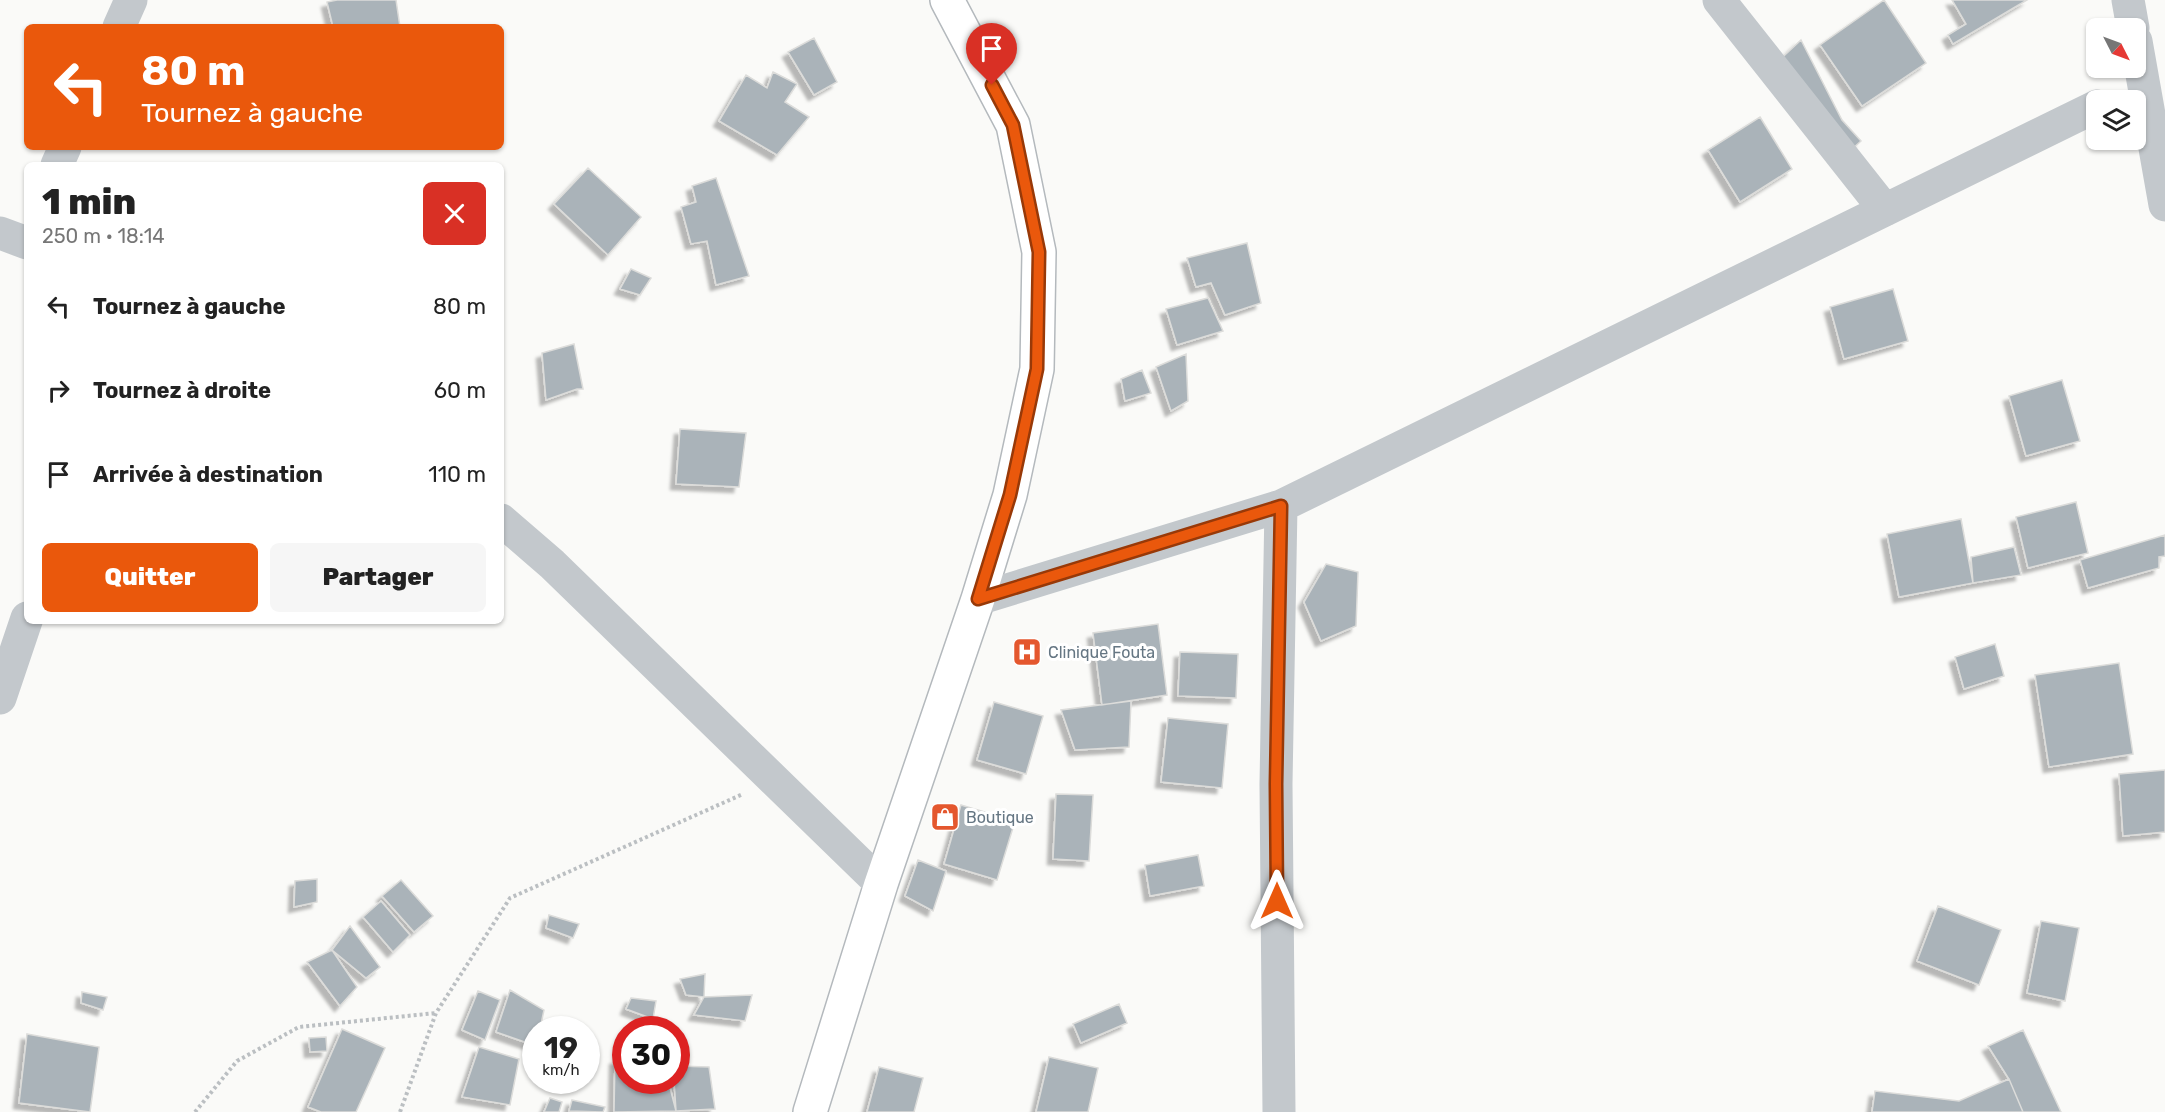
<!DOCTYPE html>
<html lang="fr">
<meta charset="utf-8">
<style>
:root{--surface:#fff;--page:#f6f6f6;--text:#222;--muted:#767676;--accent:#ea580c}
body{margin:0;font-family:Rubik,sans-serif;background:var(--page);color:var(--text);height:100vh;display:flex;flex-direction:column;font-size:22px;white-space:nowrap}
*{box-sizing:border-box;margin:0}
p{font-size:20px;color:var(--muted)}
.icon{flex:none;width:33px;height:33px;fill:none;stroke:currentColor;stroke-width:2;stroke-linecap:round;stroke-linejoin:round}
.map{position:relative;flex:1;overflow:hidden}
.side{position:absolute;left:24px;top:162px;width:480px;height:462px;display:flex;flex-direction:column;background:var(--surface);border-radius:9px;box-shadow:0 2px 4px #0004}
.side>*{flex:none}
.guide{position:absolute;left:24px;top:24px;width:480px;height:126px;border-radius:9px;box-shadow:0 2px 4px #0004;background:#ea580c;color:#fff;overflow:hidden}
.needle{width:39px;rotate:132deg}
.buttons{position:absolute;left:2086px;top:18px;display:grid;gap:12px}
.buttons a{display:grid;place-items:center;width:60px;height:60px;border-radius:9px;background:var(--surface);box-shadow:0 2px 4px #0004;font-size:30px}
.speed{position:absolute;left:522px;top:1016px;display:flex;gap:12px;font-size:30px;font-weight:700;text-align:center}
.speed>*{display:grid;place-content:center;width:78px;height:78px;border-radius:50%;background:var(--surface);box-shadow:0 2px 4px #0004;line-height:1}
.speed small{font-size:15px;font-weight:400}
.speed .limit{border:9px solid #d22;background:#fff;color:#111}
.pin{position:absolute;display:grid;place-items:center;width:51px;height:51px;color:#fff;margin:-62px -26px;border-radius:50% 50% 50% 0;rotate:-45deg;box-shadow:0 0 6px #0007}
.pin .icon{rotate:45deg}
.me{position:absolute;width:66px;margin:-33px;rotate:0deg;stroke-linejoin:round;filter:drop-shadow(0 0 4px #0008)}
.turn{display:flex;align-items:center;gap:21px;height:126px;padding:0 18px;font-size:27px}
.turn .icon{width:78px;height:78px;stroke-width:2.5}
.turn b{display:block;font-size:42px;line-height:51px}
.round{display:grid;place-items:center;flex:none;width:63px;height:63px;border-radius:9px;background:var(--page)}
.headline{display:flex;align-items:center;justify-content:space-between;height:102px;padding:0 18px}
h1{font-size:36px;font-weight:800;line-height:45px}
.primary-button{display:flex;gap:12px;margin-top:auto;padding:12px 18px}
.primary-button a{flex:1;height:69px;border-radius:9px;background:var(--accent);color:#fff;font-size:24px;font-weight:800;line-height:69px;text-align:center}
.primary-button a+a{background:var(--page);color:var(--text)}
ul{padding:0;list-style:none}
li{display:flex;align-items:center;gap:18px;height:84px;padding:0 18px}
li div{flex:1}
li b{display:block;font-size:22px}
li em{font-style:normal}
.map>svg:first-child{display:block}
.building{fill:#aab3b9;stroke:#dcdcda;stroke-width:1.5;filter:url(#shadow)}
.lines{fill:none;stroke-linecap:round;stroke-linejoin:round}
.highway-casing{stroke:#b4b9bd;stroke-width:36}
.path{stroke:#bbbfc2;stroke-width:4;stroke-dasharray:3 3;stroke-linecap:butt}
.minor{stroke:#c3c8cc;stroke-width:33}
.highway{stroke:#fff;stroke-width:33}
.route-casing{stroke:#983908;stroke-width:15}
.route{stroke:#ea580c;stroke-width:10}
.labels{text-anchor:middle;stroke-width:6;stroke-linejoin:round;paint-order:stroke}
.poi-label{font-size:16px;fill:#657683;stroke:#fff;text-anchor:start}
</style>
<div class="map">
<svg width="2165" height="1112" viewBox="0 0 2165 1112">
<defs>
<filter id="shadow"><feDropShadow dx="-5.5" dy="5.5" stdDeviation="1.5" flood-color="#0004"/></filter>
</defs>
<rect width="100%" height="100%" fill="#fafaf8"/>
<!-- building -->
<path class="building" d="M 337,0 L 396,0 L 400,27 L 333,27 L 327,2 Z
M 1884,0 L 1926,63 L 1862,106 L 1820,45 Z
M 1952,0 L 2027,0 L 1953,44 L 1948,35 L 1966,24 Z
M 814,38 L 837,82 L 814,95 L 788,52 Z
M 1801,40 L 1842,120 L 1861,141 L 1850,151 L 1773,66 Z
M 773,72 L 797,84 L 785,102 L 809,117 L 777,155 L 719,121 L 746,75 L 767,88 Z
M 1760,117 L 1792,169 L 1740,202 L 1708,150 Z
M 588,168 L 641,217 L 608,255 L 554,204 Z
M 716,178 L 749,276 L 716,285 L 707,241 L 691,244 L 681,207 L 696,202 L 692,186 Z
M 1247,243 L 1261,303 L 1225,315 L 1211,283 L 1196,287 L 1187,258 Z
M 631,269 L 651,278 L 640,295 L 620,289 Z
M 1893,289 L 1908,341 L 1844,359 L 1830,307 Z
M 1208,298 L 1223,331 L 1177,345 L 1166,309 Z
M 574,344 L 583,389 L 577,389 L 546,400 L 542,353 Z
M 1186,354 L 1188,401 L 1171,411 L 1156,367 Z
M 1142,370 L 1151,393 L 1125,401 L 1121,379 Z
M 2062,380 L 2080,441 L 2026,456 L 2009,396 Z
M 680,429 L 746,433 L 739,487 L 676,484 Z
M 2076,502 L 2088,553 L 2028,568 L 2016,517 Z
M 1961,519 L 1973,583 L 1899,597 L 1887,534 Z
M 2165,535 L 2165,556 L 2159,557 L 2159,568 L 2088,588 L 2080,560 Z
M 2014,547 L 2021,575 L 1973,583 L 1971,557 Z
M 1326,564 L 1358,572 L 1356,626 L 1321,641 L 1304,602 Z
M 1158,624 L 1167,695 L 1102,705 L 1093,633 Z
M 1995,644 L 2004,676 L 1964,689 L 1955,657 Z
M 1180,652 L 1238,654 L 1236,698 L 1178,696 Z
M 2119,663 L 2133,754 L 2049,767 L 2035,675 Z
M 1131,701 L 1129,747 L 1075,750 L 1061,710 Z
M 994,702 L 1043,716 L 1026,774 L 977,760 Z
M 1168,718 L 1228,724 L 1222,788 L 1161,782 Z
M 2165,770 L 2165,832 L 2123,836 L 2119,774 Z
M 1056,794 L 1093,795 L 1089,861 L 1053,859 Z
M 961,805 L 1015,821 L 997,880 L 944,864 Z
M 1198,855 L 1204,886 L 1150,896 L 1145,865 Z
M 918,860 L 946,871 L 933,911 L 905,896 Z
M 317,879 L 317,902 L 294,907 L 295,881 Z
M 401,880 L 433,916 L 414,932 L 382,896 Z
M 381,901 L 410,935 L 393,952 L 363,917 Z
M 1938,906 L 2001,930 L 1979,985 L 1917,961 Z
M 549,915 L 579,924 L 573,938 L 546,928 Z
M 2041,921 L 2079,928 L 2065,1001 L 2027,993 Z
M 350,926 L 380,967 L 366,978 L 332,950 Z
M 332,950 L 357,987 L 340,1006 L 307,962 Z
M 705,974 L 704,997 L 686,995 L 680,979 Z
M 510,990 L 544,1010 L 540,1029 L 536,1029 L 536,1046 L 496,1032 Z
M 478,991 L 500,1000 L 485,1040 L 462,1030 Z
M 82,992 L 107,997 L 103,1010 L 81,1003 Z
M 752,995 L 745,1021 L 694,1015 L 704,997 Z
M 631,998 L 656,1001 L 653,1019 L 626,1009 Z
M 1119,1004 L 1127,1023 L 1081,1043 L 1073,1024 Z
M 342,1029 L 385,1048 L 356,1112 L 321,1112 L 308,1107 Z
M 2023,1030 L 2061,1112 L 2023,1112 L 2009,1079 L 1988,1046 Z
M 27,1034 L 99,1047 L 90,1112 L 19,1103 Z
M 326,1037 L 327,1051 L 310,1052 L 309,1038 Z
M 479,1047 L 519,1059 L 510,1105 L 462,1097 Z
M 1049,1057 L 1098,1068 L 1088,1112 L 1036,1112 Z
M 615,1059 L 626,1060 L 626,1080 L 668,1080 L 676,1111 L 614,1112 Z
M 676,1066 L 709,1067 L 715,1109 L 676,1111 L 674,1080 L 676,1080 Z
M 879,1067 L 923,1078 L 914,1112 L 867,1112 Z
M 2009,1079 L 2023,1112 L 1872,1112 L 1875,1091 L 1959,1101 Z
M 550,1098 L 562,1102 L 559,1112 L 544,1112 Z
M 572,1100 L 605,1107 L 603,1112 L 569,1111 Z"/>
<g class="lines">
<!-- highway casing -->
<g class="highway-casing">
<path id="highway" d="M 810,1112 L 881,884 L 978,599 L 1010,495 L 1037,369 L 1039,252 L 1013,125 L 947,0"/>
</g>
<!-- path -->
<path class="path" d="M 195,1112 L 237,1061 L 299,1027 L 436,1013
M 400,1112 L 436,1013 L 510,898 L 743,794"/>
<!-- minor -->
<path class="minor" d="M 1719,0 L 1885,210
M 2128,0 L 2133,28
M 119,27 L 131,0
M 2136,41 L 2165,205
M 57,165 L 65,147
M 0,233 L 27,243
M 501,520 L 552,564 L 881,884
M 978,599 L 1281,506 L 2097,106
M 0,698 L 27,618
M 1279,1112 L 1276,784 L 1281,506"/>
<!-- highway -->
<use href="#highway" class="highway"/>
</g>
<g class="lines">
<!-- route casing -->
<g class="route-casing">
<path id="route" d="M 992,85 L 1013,125 L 1039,252 L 1037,369 L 1010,495 L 978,599 L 1281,506 L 1276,784 L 1277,901"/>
</g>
<!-- route -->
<use href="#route" class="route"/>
</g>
<!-- icons -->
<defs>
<g id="hospital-square" transform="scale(1.5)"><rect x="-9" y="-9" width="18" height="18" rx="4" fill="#e4572e" stroke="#fff"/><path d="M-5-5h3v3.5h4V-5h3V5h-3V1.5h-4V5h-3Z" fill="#fff"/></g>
<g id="shop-square" transform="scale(1.5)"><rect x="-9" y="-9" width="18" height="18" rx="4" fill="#e4572e" stroke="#fff"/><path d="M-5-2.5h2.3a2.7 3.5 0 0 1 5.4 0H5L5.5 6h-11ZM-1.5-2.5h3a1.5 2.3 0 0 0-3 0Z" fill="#fff"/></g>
</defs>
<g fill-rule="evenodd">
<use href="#hospital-square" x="1027" y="652"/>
<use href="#shop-square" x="945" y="817"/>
</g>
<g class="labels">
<!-- poi labels -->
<g class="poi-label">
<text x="1048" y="658">Clinique Fouta</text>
<text x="966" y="823">Boutique</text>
</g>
</g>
</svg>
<div class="buttons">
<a><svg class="needle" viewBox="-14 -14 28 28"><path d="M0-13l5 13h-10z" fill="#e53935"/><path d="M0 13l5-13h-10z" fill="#767676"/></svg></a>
<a><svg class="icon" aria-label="layers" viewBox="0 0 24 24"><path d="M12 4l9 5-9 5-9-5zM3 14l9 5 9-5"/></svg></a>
</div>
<div class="speed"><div>19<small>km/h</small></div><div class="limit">30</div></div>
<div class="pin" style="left:992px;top:85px;background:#d93025"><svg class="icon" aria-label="arrive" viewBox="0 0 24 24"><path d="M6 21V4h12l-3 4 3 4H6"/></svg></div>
<svg class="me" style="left:1277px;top:901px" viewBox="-20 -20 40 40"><path d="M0-17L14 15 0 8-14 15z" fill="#ea580c" stroke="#fff" stroke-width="4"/></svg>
<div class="guide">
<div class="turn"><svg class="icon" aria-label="left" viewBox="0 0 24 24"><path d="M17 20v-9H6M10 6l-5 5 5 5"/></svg><div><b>80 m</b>Tournez à gauche</div></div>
</div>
<section class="side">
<div class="headline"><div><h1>1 min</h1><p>250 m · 18:14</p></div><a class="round" style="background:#d93025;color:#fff"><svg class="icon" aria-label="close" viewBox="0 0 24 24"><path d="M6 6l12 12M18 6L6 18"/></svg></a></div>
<ul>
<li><svg class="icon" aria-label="left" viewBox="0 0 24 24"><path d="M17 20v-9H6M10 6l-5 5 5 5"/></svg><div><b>Tournez à gauche</b></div><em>80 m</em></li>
<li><svg class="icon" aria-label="right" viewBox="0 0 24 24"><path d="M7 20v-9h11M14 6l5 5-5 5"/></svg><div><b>Tournez à droite</b></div><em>60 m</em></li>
<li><svg class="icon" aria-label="arrive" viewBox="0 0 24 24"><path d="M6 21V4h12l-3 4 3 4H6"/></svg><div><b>Arrivée à destination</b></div><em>110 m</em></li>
</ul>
<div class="primary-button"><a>Quitter</a><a>Partager</a></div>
</section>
</div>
